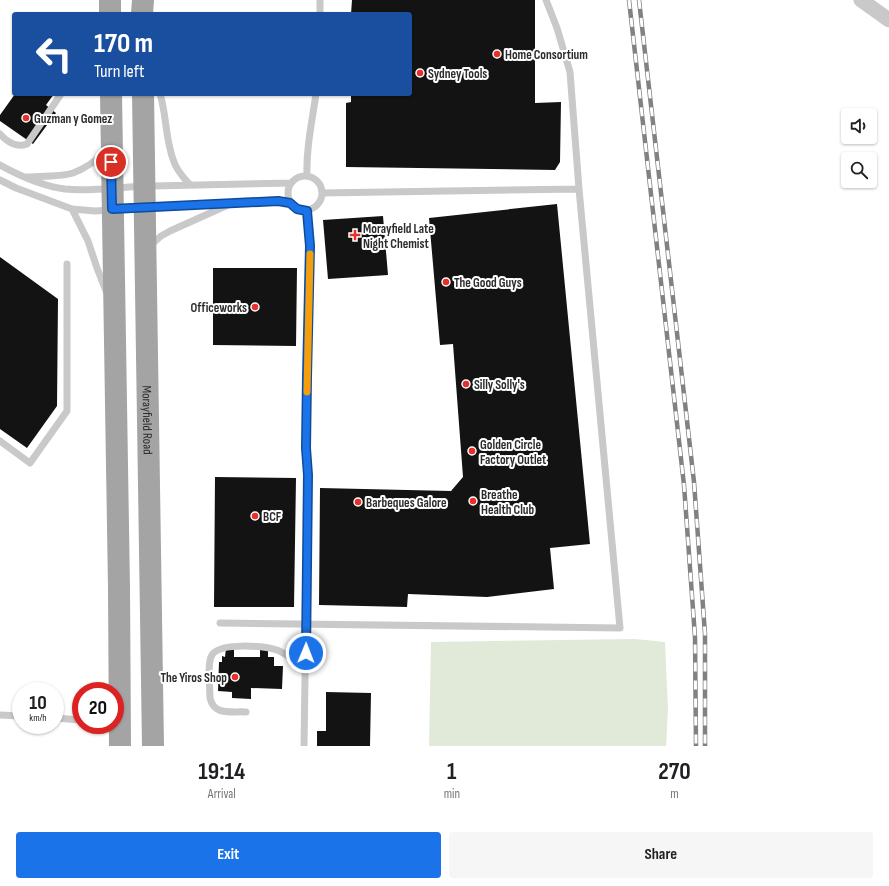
<!DOCTYPE html>
<style>
:root{--surface:#fff;--page:#f6f6f6;--text:#202124;--muted:#757577;--accent:#1a73e8}
body{margin:0;font-family:"Sofia Sans Condensed",sans-serif;background:var(--page);color:var(--text);height:100vh;display:flex;flex-direction:column;font-size:15px;white-space:nowrap}
*{box-sizing:border-box;margin:0}
p{font-size:13px;color:var(--muted)}
.icon{flex:none;width:22px;height:22px;fill:none;stroke:currentColor;stroke-width:2;stroke-linecap:round;stroke-linejoin:round}
.map{position:relative;height:746px;overflow:hidden}
.panel{display:flex;flex-direction:column;background:var(--surface);flex:1}
.panel>*{flex:none}
.hud{position:absolute;left:12px;top:12px;width:400px;height:84px;border-radius:4px;box-shadow:0 1px 3px #0004;background:#1a4fa0;color:#fff;overflow:hidden}
.buttons{position:absolute;left:841px;top:108px;display:grid;gap:8px}
.buttons a{display:grid;place-items:center;width:36px;height:36px;border-radius:4px;background:var(--surface);box-shadow:0 1px 3px #0004;font-size:20px}
.speed{position:absolute;left:12px;top:682px;display:flex;gap:8px;font-size:20px;font-weight:700;text-align:center}
.speed>*{display:grid;place-content:center;width:52px;height:52px;border-radius:50%;background:var(--surface);box-shadow:0 1px 3px #0004;line-height:1}
.speed small{font-size:10px;font-weight:400}
.speed .limit{border:6px solid #d22;background:#fff;color:#111}
.pin{position:absolute;display:grid;place-items:center;width:34px;height:34px;color:#fff;margin:-17px;border:2px solid #fff;border-radius:50%;box-shadow:0 1px 4px #0007}
.me{position:absolute;width:44px;margin:-22px;rotate:1deg;stroke-linejoin:round;filter:drop-shadow(0 0 3px #0008)}
.turn{display:flex;align-items:center;gap:14px;height:84px;padding:0 16px;font-size:18px}
.turn .icon{width:52px;height:52px;stroke-width:2.5}
.turn b{display:block;font-size:28px;line-height:34px}
.eta{display:flex;justify-content:space-evenly;align-items:center;height:68px;text-align:center}
.eta b{font-size:24px;font-weight:700;line-height:28px}
.primary-button{display:flex;gap:8px;margin-top:auto;padding:8px 16px}
.primary-button a{flex:1;height:46px;border-radius:4px;background:var(--accent);color:#fff;font-size:16px;font-weight:700;line-height:46px;text-align:center}
.primary-button a+a{background:var(--page);color:var(--text)}
.map>svg:first-child{display:block}
.green{fill:#e1ead9}
.building{fill:#131313}
.lines{fill:none;stroke-linecap:round;stroke-linejoin:round}
.service{stroke:#c9c9c9;stroke-width:7}
.minor{stroke:#c9c9c9;stroke-width:15}
.primary{stroke:#a4a4a4;stroke-width:22}
.rail-casing{stroke:#818181;stroke-width:4.5}
.rail{stroke:#fff;stroke-width:3;stroke-dasharray:9;stroke-linecap:butt}
.route-casing{stroke:#114b97;stroke-width:10}
.route{stroke:#1a73e8;stroke-width:7}
.slow{stroke:#f59e0b;stroke-width:7}
.poi-dot{fill:#e7302b;stroke:#fff;stroke-width:1.5}
.labels{text-anchor:middle;stroke-width:4;stroke-linejoin:round;paint-order:stroke}
.poi-label{font-size:13px;font-weight:bold;fill:#2c2c2c;stroke:#fff;text-anchor:start}
.street-label{font-size:13px;fill:#2c2c2c;stroke:#fff}
</style>
<div class="map">
<svg width="889" height="746" viewBox="0 0 889 746">
<rect width="100%" height="100%" fill="#fff"/>
<!-- green -->
<path class="green" d="M 635,639 L 665,642 L 668,709 L 666,746 L 429,746 L 431,642 Z"/>
<!-- building -->
<path class="building" d="M 352,0 L 535,0 L 535,103 L 561,102 L 560,162 L 555,170 L 346,167 L 346,103 L 351,102 L 351,94 L 410,94 L 410,14 L 351,14 Z
M 15,94 L 54,94 L 46,105 L 56,113 L 33,144 L 0,121 L 0,115 Z
M 557,204 L 590,544 L 550,548 L 554,589 L 487,597 L 408,594 L 407,607 L 319,605 L 320,488 L 451,491 L 463,477 L 453,344 L 440,345 L 429,218 Z
M 383,216 L 388,275 L 328,279 L 323,220 Z
M 0,257 L 58,299 L 57,406 L 27,448 L 0,429 Z
M 213,268 L 297,268 L 296,346 L 213,345 Z
M 215,477 L 296,478 L 294,607 L 214,607 Z
M 226,648 L 234,649 L 234,657 L 260,657 L 260,649 L 268,649 L 268,657 L 274,657 L 274,666 L 283,666 L 282,689 L 251,688 L 251,699 L 232,698 L 232,692 L 218,691 L 219,662 L 222,662 L 222,656 L 225,657 Z
M 326,692 L 371,693 L 370,746 L 317,746 L 317,731 L 326,731 Z"/>
<g class="lines">
<!-- service -->
<path class="service" d="M 546,0 L 557,28 L 570,72 L 579,189
M 320,14 L 320,0
M 160,94 C 167,116 165,140 174,162 C 177,171 184,178 190,185
M 0,134 C 7,142 16,148 27,144 L 61,94
M 0,165 C 20,176 42,186 65,189 C 94,192 124,186 153,186 C 199,185 245,184 290,183
M288 193a17 17 0 1 1 34 0a17 17 0 1 1-34 0Z
M 307,176 C 306,148 312,122 316,94
M 26,177 C 40,176 60,177 73,173 C 87,168 98,159 108,150
M 0,180 L 16,188 L 72,209 L 95,211 L 245,202 L 278,201 L 290,203
M 72,209 L 88,241 L 97,268 L 106,291
M 150,246 L 161,236 L 170,231 L 228,205
M 0,441 L 30,463 L 67,411 L 67,264
M 220,623 L 620,628 L 579,189 L 322,193
M 246,712 C 231,711 214,716 210,698 C 210,688 207,662 212,655 C 220,642 264,646 277,650 C 287,654 296,662 306,668
M 0,715 L 21,716
M 55,718 L 81,720
M 304,746 L 308,475 L 306,448 L 307,377 L 310,247 L 307,211"/>
<!-- minor -->
<path class="minor" d="M 861,0 L 889,20"/>
<!-- primary -->
<g class="primary">
<path d="M 110,0 L 110,14"/>
<path d="M 142,14 L 143,0"/>
<path d="M 111,94 L 119,588 L 120,746"/>
<path id="s1" d="M 143,94 L 153,746"/>
</g>
<!-- rail casing -->
<g class="rail-casing">
<path id="rail" d="M 629,0 L 684,485 L 695,637 L 696,746
M 639,0 L 694,482 L 705,634 L 705,746"/>
</g>
<!-- rail -->
<use href="#rail" class="rail"/>
</g>
<g class="lines">
<!-- route casing -->
<g class="route-casing">
<path id="route" d="M 111,162 L 112,209 L 278,201 L 290,203 L 297,209 L 307,211 L 310,246 L 307,377 L 306,448 L 308,475 L 306,653"/>
</g>
<!-- route -->
<use href="#route" class="route"/>
<!-- slow -->
<path class="slow" d="M 307,392 L 310,254"/>
</g>
<!-- markers -->
<g class="poi-dot">
<circle cx="497" cy="54" r="4"/>
<circle cx="420" cy="73" r="4"/>
<circle cx="26" cy="118" r="4"/>
<path d="M353 229h4v4h4v4h-4v4h-4v-4h-4v-4h4z"/>
<circle cx="446" cy="282" r="4"/>
<circle cx="255" cy="307" r="4"/>
<circle cx="466" cy="384" r="4"/>
<circle cx="472" cy="451" r="4"/>
<circle cx="473" cy="501" r="4"/>
<circle cx="358" cy="502" r="4"/>
<circle cx="255" cy="516" r="4"/>
<circle cx="235" cy="677" r="4"/>
</g>
<g class="labels">
<!-- poi labels -->
<g class="poi-label">
<text x="505" y="59">Home Consortium</text>
<text x="428" y="78">Sydney Tools</text>
<text x="34" y="123">Guzman y Gomez</text>
<text x="363" y="233">Morayfield Late<tspan x="363" dy="15">Night Chemist</tspan></text>
<text x="454" y="287">The Good Guys</text>
<text x="247" y="312" text-anchor="end">Officeworks</text>
<text x="474" y="389">Silly Solly's</text>
<text x="480" y="449">Golden Circle<tspan x="480" dy="15">Factory Outlet</tspan></text>
<text x="481" y="499">Breathe<tspan x="481" dy="15">Health Club</tspan></text>
<text x="366" y="507">Barbeques Galore</text>
<text x="263" y="521">BCF</text>
<text x="227" y="682" text-anchor="end">The Yiros Shop</text>
</g>
<!-- street labels -->
<g class="street-label">
<text dy="5" stroke="none"><textPath href="#s1" startOffset="326">Morayfield Road</textPath></text>
</g>
</g>
</svg>
<div class="buttons">
<a><svg class="icon" aria-label="sound" viewBox="0 0 24 24"><path d="M4 9h4l5-4v14l-5-4H4zM17 9q2 3 0 6"/></svg></a>
<a><svg class="icon" aria-label="search" viewBox="0 0 24 24"><circle cx="10" cy="10" r="6"/><path d="M15 15l6 6"/></svg></a>
</div>
<div class="speed"><div>10<small>km/h</small></div><div class="limit">20</div></div>
<div class="pin" style="left:111px;top:162px;background:#d93025"><svg class="icon" aria-label="arrive" viewBox="0 0 24 24"><path d="M6 21V4h12l-3 4 3 4H6"/></svg></div>
<svg class="me" style="left:306px;top:653px" viewBox="-20 -20 40 40"><circle r="17" fill="#1a73e8" stroke="#fff" stroke-width="3"/><path d="M0-11L8 9 0 5-8 9z" fill="#fff"/></svg>
<div class="hud">
<div class="turn"><svg class="icon" aria-label="left" viewBox="0 0 24 24"><path d="M17 20v-9H6M10 6l-5 5 5 5"/></svg><div><b>170 m</b>Turn left</div></div>
</div>
</div>
<section class="panel">
<div class="eta">
<div><b>19:14</b><p>Arrival</p></div>
<div><b>1</b><p>min</p></div>
<div><b>270</b><p>m</p></div>
</div>
<div class="primary-button"><a>Exit</a><a>Share</a></div>
</section>
